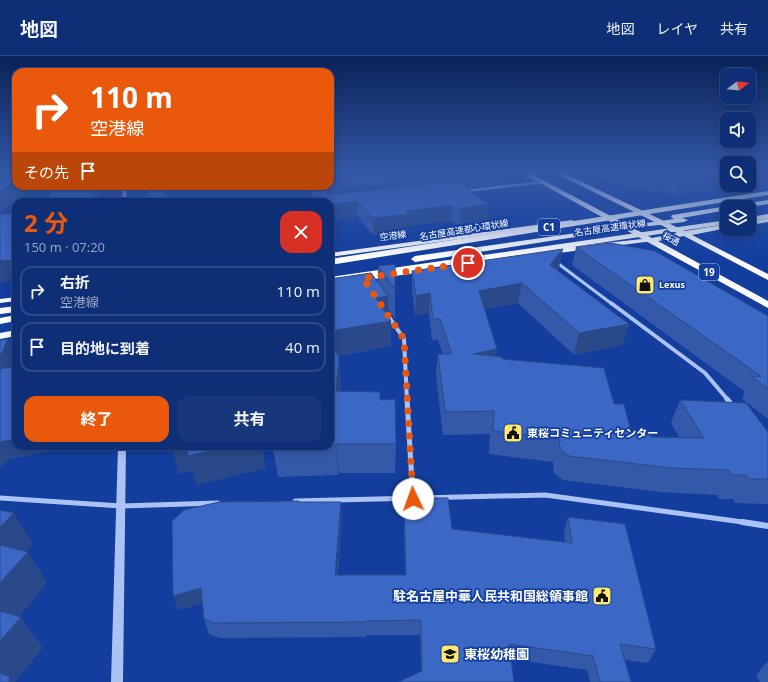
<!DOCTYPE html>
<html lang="ja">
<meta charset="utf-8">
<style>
:root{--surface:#0e2e76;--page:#17367b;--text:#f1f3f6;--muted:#9ba8c5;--line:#2e4a88;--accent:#ea580c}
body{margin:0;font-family:"Open Sans","Noto Sans JP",sans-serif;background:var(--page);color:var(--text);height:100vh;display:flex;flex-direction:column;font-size:15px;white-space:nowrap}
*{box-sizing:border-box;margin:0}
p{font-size:13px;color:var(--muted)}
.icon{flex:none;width:22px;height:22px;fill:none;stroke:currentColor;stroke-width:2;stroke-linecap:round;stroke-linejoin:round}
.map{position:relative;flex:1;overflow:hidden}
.details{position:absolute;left:12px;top:142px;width:322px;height:252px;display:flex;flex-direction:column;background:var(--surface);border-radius:12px;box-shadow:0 2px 10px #0003,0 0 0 1px var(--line)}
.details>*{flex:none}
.guide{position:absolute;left:12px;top:12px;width:322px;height:122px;border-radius:12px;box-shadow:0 2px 10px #0003,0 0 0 1px var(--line);background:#ea580c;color:#fff;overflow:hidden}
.needle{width:26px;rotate:74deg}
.fabs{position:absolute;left:720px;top:12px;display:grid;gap:8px}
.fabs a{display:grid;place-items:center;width:36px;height:36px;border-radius:8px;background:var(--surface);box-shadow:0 2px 10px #0003,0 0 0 1px var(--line);font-size:20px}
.pin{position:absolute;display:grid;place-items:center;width:34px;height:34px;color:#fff;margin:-17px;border:2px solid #fff;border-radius:50%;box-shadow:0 1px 4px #0007}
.me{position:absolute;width:44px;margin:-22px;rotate:357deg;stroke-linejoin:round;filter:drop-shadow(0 0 3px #0008)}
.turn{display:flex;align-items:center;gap:14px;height:84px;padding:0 12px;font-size:18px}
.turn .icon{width:52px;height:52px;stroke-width:2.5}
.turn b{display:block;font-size:28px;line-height:34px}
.then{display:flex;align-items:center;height:38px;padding:0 12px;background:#0003;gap:8px;font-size:15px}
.round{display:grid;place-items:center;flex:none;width:42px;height:42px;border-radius:12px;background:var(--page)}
.head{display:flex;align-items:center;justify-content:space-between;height:68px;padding:0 12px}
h1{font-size:24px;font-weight:700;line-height:30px;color:var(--accent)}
.cta{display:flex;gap:8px;margin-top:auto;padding:8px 12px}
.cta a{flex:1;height:46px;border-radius:12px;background:var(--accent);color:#fff;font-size:16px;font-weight:700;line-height:46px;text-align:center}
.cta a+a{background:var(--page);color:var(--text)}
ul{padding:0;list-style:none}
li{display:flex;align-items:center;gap:12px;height:50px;margin:0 8px 6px;padding:0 4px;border:2px solid var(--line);border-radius:12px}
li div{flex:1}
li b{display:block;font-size:15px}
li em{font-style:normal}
header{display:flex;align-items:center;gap:24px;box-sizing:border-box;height:56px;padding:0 20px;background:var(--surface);border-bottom:1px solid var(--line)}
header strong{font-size:19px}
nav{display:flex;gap:22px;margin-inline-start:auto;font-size:14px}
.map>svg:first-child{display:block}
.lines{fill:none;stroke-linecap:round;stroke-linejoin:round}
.path{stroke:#abc2f4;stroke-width:1.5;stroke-dasharray:1 1.5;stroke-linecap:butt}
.minor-far4{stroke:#abc2f4;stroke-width:2.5}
.minor-far3{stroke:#abc2f4;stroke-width:3}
.minor-far2{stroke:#abc2f4;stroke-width:4}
.minor-far1{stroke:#abc2f4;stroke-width:5}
.minor{stroke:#abc2f4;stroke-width:6}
.tertiary{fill:#abc2f4;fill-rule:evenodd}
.primary{fill:#f8faff;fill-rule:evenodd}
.trunk{fill:#fcfcff;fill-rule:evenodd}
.motorway{fill:#fff;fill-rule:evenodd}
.wall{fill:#3459a9}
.shaded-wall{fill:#2a498a}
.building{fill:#3c68c5;stroke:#2a498a}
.route{stroke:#ea580c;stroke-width:7;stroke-dasharray:0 12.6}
.labels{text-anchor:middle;stroke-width:3.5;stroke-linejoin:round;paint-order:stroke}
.far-street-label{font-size:9px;fill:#fff;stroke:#133e9e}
.far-poi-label{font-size:9px;font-weight:bold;fill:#fff;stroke:#133e9e;text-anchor:start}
.shield{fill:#133e9e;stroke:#b8c5e2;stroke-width:1}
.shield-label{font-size:10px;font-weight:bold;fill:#fff}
.poi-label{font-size:11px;font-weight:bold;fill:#fff;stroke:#133e9e;text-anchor:start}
.near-poi-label{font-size:13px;font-weight:bold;fill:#fff;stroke:#133e9e;text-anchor:end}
</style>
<header>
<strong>地図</strong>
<nav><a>地図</a><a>レイヤ</a><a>共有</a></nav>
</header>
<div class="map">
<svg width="768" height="626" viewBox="0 0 768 626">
<rect width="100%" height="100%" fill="#133e9e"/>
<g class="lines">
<!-- path -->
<path class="path" d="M 138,143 L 150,140"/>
<!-- minor-far4 -->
<path class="minor-far4" d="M 466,135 L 543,126"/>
<!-- minor-far3 -->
<path class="minor-far3" d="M 556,206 L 612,248"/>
<!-- minor-far2 -->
<path class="minor-far2" d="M 611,247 L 705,317 L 728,344
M 385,255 L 404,283 L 407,344"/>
<!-- minor-far1 -->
<path class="minor-far1" d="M 407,343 L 413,443
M 727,343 L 733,350
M 0,442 L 121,450 L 218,447
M 295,445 L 545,439 L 750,467"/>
<!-- minor -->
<path class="minor" d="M 742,466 L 768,470"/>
<!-- tertiary -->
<path class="tertiary" d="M 123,130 L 127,130 L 126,146 L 122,146 Z
M 118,390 L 126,390 L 123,626 L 111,626 Z"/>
<!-- primary -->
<path class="primary" d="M 572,164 L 575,166 L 574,167 L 330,201 L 330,197 Z
M 651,182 L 654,184 L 653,185 L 480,207 L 476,205 L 480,203 L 543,194 Z
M 425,211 L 429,213 L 428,215 L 362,225 L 358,223 L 362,221 Z
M 16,241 L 16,245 L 0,247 L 0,243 Z
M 16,274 L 16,280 L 0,283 L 0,277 Z"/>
<!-- trunk -->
<path class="trunk" d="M 518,115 L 526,115 L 652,182 L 677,177 L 551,115 L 559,115 L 685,175 L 727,168 L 727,172 L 692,179 L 768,218 L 768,224 L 684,180 L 658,185 L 768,245 L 768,252 Z
M 768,162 L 768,166 L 749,169 L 749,165 Z"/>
<!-- motorway -->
<path class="motorway" d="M 768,135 L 768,139 L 330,209 L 330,203 Z
M 768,144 L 768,148 L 749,151 L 731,151 L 735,149 Z
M 727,150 L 730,151 L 727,151 L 727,154 L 682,162 L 688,164 L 684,166 L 633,172 L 415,206 L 411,203 L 415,200 L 674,163 L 671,161 L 672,159 Z
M 768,158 L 768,162 L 749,165 L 749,161 Z
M 727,164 L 727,168 L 330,227 L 330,221 Z
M 16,250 L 16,256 L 0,258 L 0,252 Z
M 16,259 L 16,265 L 0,268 L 0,262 Z"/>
</g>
<!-- wall -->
<path class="wall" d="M 330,115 L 513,115 L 511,127 L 467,132 L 488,164 L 460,168 L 454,167 L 451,165 L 408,170 L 408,174 L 373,179 L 357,160 L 330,164 L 330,146 L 311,146 L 310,132 L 344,129 Z
M 588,115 L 727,115 L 674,139 L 664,135 L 654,136 L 645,132 L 634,134 L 623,129 L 620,129 Z
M 34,130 L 99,130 L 98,132 L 100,137 L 99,146 L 47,146 L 52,132 Z
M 576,191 L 768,260 L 768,363 L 742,343 L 745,336 L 572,209 Z
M 378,210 L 395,233 L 395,263 L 388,253 L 388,259 L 391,265 L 391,290 L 338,300 L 339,302 L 341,329 L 340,335 L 380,344 L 396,388 L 395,417 L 339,417 L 338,419 L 278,421 L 273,392 L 330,223 L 378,226 Z
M 559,212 L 557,214 L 629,268 L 622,289 L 574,299 L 518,247 L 485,253 L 496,300 L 614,348 L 631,376 L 651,381 L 679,381 L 671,367 L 680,344 L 768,376 L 768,448 L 735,447 L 733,443 L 719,443 L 717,439 L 661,436 L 563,424 L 554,417 L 553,406 L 489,398 L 490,378 L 443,379 L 436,320 L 438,298 L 443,298 L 438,284 L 432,284 L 429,257 L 415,260 L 412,234 L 412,215 Z
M 427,442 L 452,473 L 565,487 L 564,476 L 568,461 L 656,593 L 648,607 L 625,604 L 631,626 L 590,626 L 587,614 L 511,603 L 421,615 L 420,579 L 366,579 L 366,581 L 220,582 L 209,578 L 204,563 L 202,547 L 179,554 L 173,540 L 299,445 L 299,446 L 342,461 L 338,519 L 405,519 L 404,464 L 404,449 L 427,449 Z
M 768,605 L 768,626 L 760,626 L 756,619 Z"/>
<!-- shaded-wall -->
<path class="shaded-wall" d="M 495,115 L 513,115 L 511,127 L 418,138 L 418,124 Z
M 624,115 L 626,115 L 623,129 L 620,129 Z
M 749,115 L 768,115 L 768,119 L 766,125 L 749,128 Z
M 727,117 L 727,129 L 740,129 L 674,139 L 678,124 Z
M 649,118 L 645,132 L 634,134 L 638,119 Z
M 668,120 L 664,135 L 654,136 L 658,121 Z
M 16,124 L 16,130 L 33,130 L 0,158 L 0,136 Z
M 410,124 L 410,139 L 357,145 L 357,160 L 330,164 L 330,146 L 326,135 L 329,133 Z
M 94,130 L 99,130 L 98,132 L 100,137 L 99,146 L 95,146 L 93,138 Z
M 164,130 L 165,130 L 167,146 L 166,146 Z
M 489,148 L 488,164 L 460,168 L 461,152 Z
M 452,149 L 451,165 L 408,170 L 408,174 L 373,179 L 373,162 L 406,155 Z
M 563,193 L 559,212 L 546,228 L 550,209 Z
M 12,204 L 16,208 L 16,228 L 15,225 L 0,227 L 0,205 Z
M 522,227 L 518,247 L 477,255 L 479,235 Z
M 430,237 L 429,257 L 415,260 L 416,240 Z
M 388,240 L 388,265 L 376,242 Z
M 391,265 L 391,290 L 330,301 L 330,275 Z
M 629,268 L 622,289 L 574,299 L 579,277 Z
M 8,283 L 15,298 L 3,330 L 0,325 L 0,301 Z
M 497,293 L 494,315 L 473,298 Z
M 339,302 L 341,329 L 337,363 L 336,335 Z
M 16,383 L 16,390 L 72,390 L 8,404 L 0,413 L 0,386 Z
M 336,388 L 339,417 L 338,419 L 336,390 Z
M 171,390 L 262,390 L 266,412 L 197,429 L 192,415 L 179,418 Z
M 341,446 L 342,461 L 336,534 L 335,519 Z
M 14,457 L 33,488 L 6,517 L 0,508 L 0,471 Z
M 28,496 L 47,527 L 4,580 L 0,576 L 0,527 Z
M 201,532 L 206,546 L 179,554 L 173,540 Z
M 21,561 L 43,592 L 15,626 L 0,626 L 0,585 Z"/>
<!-- building -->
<path class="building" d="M 0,115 L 16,115 L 16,124 L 0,136 Z
M 344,115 L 398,115 L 410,124 L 329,133 L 326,135 L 329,139 L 456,125 L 489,148 L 461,152 L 455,152 L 452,149 L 406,155 L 409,158 L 373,162 L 357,145 L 330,148 L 330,146 L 321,146 L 310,132 L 358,127 Z
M 406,115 L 495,115 L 418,124 Z
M 629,115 L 727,115 L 727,117 L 678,124 L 668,120 L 658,121 L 649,118 L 638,119 Z
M 53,130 L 94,130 L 93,138 L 97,146 L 47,146 Z
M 148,130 L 164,130 L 166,146 L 149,146 Z
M 16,157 L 16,208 L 8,210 L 12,204 L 0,205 L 0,158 Z
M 611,187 L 655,195 L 768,260 L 768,333 L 752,321 L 761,320 L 576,191 Z
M 563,193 L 550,209 L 629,268 L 579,277 L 522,227 L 479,235 L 497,293 L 473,298 L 502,301 L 502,303 L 604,312 L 614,348 L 624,348 L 631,376 L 649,377 L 651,381 L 704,382 L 680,344 L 746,347 L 768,376 L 768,423 L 749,423 L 746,419 L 732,419 L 729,414 L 671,412 L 569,400 L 560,393 L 559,383 L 493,375 L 494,355 L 445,356 L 438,298 L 452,298 L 440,263 L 433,263 L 430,237 L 416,240 L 412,215 Z
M 395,208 L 395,233 L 378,210 Z
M 371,217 L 388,240 L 376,242 L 391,265 L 330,275 L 330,223 Z
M 8,283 L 0,301 L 0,284 Z
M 330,283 L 339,302 L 336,335 L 380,336 L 380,344 L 395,343 L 396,388 L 336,388 L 336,390 L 273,392 L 273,390 L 330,390 Z
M 16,310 L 16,383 L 0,386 L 0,313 Z
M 187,390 L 231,390 L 188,400 Z
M 427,442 L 448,442 L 452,473 L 572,487 L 568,461 L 625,468 L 656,593 L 620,588 L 631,626 L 600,626 L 593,600 L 509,588 L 514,626 L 398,626 L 422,615 L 421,564 L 366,565 L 366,566 L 215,567 L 204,563 L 201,532 L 173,540 L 172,465 L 184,454 L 219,446 L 299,445 L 298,446 L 341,446 L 335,519 L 406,519 L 404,449 L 428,449 Z
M 0,454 L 14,457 L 0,471 Z
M 0,489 L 28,496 L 0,527 Z
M 0,555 L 21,561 L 0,585 Z
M 0,617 L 10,621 L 9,626 L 0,626 Z"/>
<!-- sky -->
<linearGradient id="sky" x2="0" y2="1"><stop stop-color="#0a2257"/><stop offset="0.57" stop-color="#3358a6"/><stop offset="1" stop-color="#3358a6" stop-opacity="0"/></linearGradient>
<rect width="768" height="203" fill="url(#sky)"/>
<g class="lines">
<!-- route -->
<path class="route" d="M 413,443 L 404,283 L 363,222 L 468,207"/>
</g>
<!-- icons -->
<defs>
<g id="shop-square" transform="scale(1)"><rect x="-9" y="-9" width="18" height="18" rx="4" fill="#ffe86e" stroke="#133e9e"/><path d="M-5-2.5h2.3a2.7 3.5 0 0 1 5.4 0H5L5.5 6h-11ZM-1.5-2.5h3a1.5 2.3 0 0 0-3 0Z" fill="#111"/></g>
<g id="civic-square" transform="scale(1)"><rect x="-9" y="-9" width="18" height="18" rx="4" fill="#ffe86e" stroke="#133e9e"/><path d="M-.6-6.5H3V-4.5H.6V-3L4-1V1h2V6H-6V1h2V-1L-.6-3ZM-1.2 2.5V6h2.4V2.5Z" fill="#111"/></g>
<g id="school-square" transform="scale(1)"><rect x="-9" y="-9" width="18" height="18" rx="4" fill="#ffe86e" stroke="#133e9e"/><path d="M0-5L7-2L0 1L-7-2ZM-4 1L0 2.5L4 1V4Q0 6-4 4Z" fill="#111"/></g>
</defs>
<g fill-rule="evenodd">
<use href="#shop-square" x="645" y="229"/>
<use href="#civic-square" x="513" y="377"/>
<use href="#civic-square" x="602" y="540"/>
<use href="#school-square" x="450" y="598"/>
</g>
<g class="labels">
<!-- far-street labels -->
<g class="far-street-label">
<text transform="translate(610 172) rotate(-8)" y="3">名古屋高速環状線</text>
<text transform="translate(464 174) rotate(-9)" y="3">名古屋高速都心環状線</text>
<text transform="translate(393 180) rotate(-8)" y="3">空港線</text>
<text transform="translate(671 183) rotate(29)" y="3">桜通</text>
</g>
<!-- far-poi labels -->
<g class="far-poi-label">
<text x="659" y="232">Lexus</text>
</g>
<!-- shield labels -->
<g class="shield">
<rect x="538" y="163" width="22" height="16" rx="3"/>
<rect x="699" y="208" width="20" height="16" rx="3"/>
</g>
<g class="shield-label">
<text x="549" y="175">C1</text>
<text x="709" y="220">19</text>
</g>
<!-- poi labels -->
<g class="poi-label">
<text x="527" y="381">東桜コミュニティセンター</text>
</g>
<!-- near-poi labels -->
<g class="near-poi-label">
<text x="588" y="545">駐名古屋中華人民共和国総領事館</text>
<text x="464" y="603" text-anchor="start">東桜幼稚園</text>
</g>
</g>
</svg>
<div class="fabs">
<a><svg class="needle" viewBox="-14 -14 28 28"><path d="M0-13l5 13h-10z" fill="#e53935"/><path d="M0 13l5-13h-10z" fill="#9ba8c5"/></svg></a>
<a><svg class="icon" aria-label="sound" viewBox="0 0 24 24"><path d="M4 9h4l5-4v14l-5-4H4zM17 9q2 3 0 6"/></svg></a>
<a><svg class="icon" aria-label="search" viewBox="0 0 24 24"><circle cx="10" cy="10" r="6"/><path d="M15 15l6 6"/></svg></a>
<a><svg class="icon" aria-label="layers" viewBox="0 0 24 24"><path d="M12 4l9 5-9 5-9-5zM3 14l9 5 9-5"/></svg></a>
</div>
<div class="pin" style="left:468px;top:207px;background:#d93025"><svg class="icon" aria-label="arrive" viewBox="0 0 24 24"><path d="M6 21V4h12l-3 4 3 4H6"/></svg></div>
<svg class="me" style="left:413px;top:443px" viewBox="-20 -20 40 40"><circle r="19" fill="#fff"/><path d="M0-13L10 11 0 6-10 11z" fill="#ea580c"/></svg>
<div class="guide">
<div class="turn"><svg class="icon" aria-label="right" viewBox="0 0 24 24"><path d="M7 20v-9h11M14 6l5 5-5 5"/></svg><div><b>110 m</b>空港線</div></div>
<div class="then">その先<svg class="icon" aria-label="arrive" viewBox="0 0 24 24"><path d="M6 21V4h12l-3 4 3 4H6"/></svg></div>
</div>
<section class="details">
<div class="head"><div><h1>2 分</h1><p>150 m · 07:20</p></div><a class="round" style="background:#d93025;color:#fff"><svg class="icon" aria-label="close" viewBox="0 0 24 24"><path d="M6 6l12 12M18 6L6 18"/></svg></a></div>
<ul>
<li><svg class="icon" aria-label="right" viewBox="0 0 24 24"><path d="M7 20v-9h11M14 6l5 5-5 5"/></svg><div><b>右折</b><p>空港線</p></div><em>110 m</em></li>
<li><svg class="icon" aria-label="arrive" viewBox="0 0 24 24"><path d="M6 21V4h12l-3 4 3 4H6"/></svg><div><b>目的地に到着</b></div><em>40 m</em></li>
</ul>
<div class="cta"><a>終了</a><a>共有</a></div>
</section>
</div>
